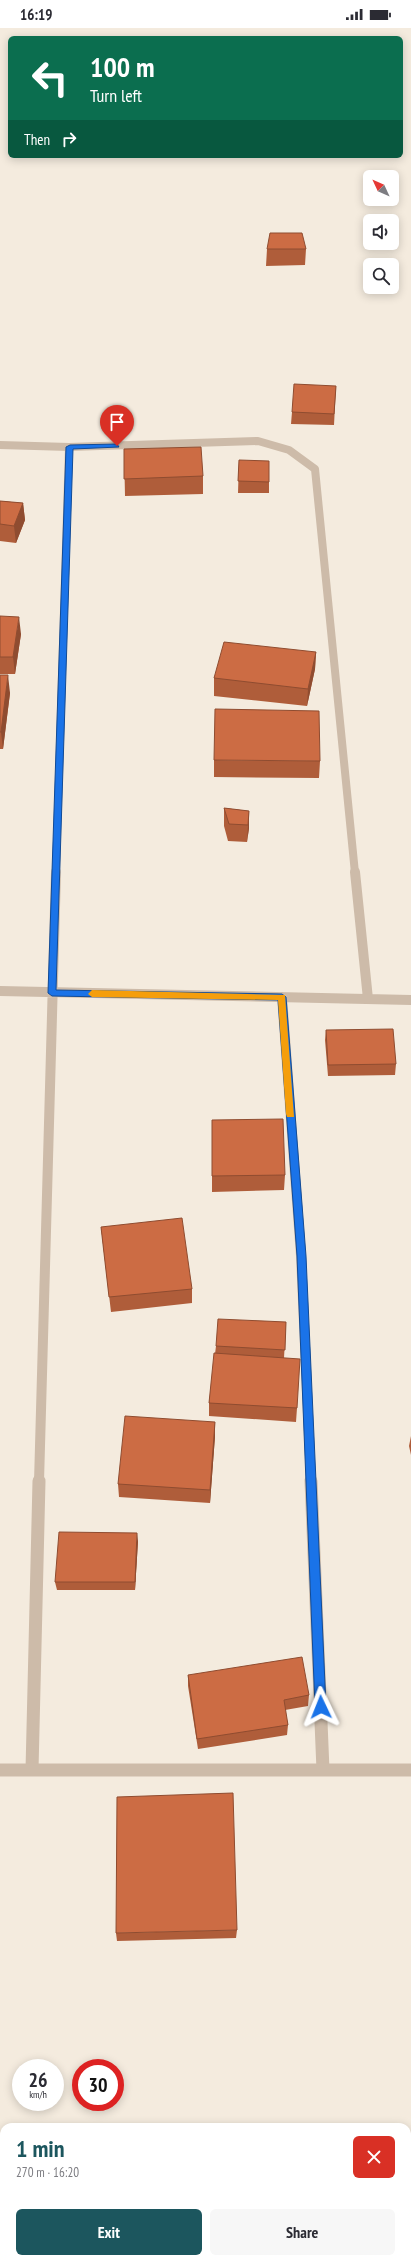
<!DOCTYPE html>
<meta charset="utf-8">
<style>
:root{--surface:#fff;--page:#f7f7f7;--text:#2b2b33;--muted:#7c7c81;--accent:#1c565e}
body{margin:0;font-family:"PT Sans Narrow",sans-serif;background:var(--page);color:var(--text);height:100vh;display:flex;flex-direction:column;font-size:15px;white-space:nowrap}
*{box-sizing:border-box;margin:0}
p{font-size:13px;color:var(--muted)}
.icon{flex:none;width:22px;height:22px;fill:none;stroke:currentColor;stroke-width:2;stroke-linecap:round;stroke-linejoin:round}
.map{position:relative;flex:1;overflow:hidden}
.sheet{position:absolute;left:0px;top:2095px;width:411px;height:140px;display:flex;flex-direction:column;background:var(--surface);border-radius:12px 12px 0 0;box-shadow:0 2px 10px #0003}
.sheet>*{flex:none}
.hud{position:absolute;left:8px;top:8px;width:395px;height:122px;border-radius:6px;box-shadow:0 2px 10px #0003;background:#0b6e4f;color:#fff;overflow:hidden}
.needle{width:26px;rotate:314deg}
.controls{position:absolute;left:363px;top:142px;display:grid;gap:8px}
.controls a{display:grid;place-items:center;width:36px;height:36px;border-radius:6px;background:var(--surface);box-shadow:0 2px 10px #0003;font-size:20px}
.speed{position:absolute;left:12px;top:2031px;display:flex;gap:8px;font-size:20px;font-weight:700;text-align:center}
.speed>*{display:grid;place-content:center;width:52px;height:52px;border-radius:50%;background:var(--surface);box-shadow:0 2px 10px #0003;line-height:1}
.speed small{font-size:10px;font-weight:400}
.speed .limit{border:6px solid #d22;background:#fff;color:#111}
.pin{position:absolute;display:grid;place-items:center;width:34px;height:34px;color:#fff;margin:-41px -17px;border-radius:50% 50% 50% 0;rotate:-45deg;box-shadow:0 0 4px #0007}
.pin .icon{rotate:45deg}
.me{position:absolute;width:44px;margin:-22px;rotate:358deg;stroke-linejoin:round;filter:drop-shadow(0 0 3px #0008)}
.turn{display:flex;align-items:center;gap:14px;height:84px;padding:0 16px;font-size:18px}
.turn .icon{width:52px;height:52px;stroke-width:2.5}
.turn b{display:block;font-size:28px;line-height:34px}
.then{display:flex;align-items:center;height:38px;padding:0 16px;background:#0003;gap:8px;font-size:15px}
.round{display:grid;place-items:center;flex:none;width:42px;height:42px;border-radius:6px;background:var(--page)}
.summary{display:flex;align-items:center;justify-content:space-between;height:68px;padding:0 16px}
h1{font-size:24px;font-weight:700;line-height:30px;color:var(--accent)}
.button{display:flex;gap:8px;margin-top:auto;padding:8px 16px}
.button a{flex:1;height:46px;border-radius:6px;background:var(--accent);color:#fff;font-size:16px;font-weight:700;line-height:46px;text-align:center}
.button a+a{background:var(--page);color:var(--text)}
.status{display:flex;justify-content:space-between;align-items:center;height:28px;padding:0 20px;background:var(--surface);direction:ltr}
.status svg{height:11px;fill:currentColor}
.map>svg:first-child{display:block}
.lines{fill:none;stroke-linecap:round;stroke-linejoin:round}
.street-far2{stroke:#cdbba9;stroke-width:8}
.street-far1{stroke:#cdbba9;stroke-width:10}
.street{stroke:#cdbba9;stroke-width:13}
.wall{fill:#af5d3a}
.shaded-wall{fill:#8f4c30}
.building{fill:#cc6c44;stroke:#8f4c30}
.route{fill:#1a73e8;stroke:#114b97}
.slow{fill:#f59e0b}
</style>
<div class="status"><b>16:19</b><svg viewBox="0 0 49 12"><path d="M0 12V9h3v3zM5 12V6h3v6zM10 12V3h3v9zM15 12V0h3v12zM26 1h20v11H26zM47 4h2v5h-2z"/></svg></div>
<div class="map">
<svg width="411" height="2235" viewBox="0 0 411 2235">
<rect width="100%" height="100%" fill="#f4ebde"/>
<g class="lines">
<!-- street-far2 -->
<path class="street-far2" d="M 0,417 L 69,419 L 258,413 L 289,422 L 315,441 L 355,845
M 56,845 L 69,419"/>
<!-- street-far1 -->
<path class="street-far1" d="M 355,844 L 368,971
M 0,963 L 411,972
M 282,969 L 301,1228 L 311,1454
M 39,1454 L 56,844"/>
<!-- street -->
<path class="street" d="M 311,1453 L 323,1742
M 0,1742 L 32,1742 L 39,1453
M 32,1742 L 411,1742"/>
</g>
<!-- wall -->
<path class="wall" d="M 267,221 L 306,221 L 305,237 L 266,238 Z
M 336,358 L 334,397 L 291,396 L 292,384 Z
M 124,421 L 203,448 L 203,466 L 125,468 Z
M 239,432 L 269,454 L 269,465 L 238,465 Z
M 0,473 L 23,475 L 25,492 L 16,515 L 0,513 Z
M 0,588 L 21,606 L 15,646 L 0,646 Z
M 316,624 L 315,641 L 307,678 L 214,668 L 214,650 Z
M 0,647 L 10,665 L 3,721 L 0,721 Z
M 214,732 L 320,733 L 319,750 L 214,749 Z
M 224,780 L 249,783 L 249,800 L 247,814 L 228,813 L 224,798 Z
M 326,1002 L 396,1036 L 395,1047 L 328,1048 L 325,1012 Z
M 212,1108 L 285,1147 L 284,1162 L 212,1164 Z
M 101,1199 L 192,1261 L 192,1275 L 111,1284 Z
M 286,1294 L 284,1330 L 297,1380 L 296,1394 L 209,1388 L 209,1375 L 215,1326 L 216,1318 Z
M 215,1394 L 215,1408 L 210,1475 L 119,1469 L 118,1456 Z
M 411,1408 L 411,1427 L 409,1418 Z
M 138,1513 L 135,1562 L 57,1562 L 55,1554 Z
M 188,1647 L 309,1667 L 308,1678 L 285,1682 L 288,1697 L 287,1707 L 198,1721 L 188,1658 Z
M 237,1902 L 236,1910 L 117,1913 L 116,1905 Z"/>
<!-- shaded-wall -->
<path class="shaded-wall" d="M 23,475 L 25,492 L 16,515 L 14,498 Z
M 19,589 L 21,606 L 15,646 L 13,629 Z
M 316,624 L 315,641 L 307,678 L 308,661 Z
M 8,647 L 10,665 L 3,721 L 1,704 Z
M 249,783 L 249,800 L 247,814 L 248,797 Z
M 215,1394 L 215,1408 L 210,1475 L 210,1462 Z
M 137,1505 L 138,1513 L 135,1562 L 135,1554 Z"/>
<!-- building -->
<path class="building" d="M 270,205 L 302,205 L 306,221 L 267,221 Z
M 294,356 L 336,358 L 334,386 L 292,384 Z
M 201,419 L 203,448 L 124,451 L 124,421 Z
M 239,432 L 269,433 L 269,454 L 238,453 Z
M 0,473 L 23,475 L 14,498 L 0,496 Z
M 0,588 L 19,589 L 13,629 L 0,629 Z
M 224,614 L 316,624 L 308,661 L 214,650 Z
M 0,647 L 8,647 L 1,704 L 0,704 Z
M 215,681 L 319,683 L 320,733 L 214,732 Z
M 224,780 L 249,783 L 248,797 L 229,796 Z
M 393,1001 L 396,1036 L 328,1037 L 326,1002 Z
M 283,1091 L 285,1147 L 212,1148 L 212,1092 Z
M 182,1190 L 192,1261 L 109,1269 L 101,1199 Z
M 218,1291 L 286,1294 L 285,1322 L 216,1318 Z
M 214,1325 L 300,1331 L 297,1380 L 209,1375 Z
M 125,1388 L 215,1394 L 210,1462 L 118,1456 Z
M 59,1504 L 137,1505 L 135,1554 L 55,1554 Z
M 302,1629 L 309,1667 L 284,1672 L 288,1697 L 197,1711 L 188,1647 Z
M 233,1765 L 237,1902 L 116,1905 L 117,1769 Z"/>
<!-- route -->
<path class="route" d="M 117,416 L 119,419 L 73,421 L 56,962 L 282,966 L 286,969 L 306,1228 L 326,1679 L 325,1683 L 321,1685 L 317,1683 L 315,1679 L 297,1228 L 278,972 L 52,968 L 48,965 L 66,419 L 70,417 Z"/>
<!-- slow -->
<path class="slow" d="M 92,962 L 285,967 L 294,1089 L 287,1089 L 286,1086 L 278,972 L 92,969 L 88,966 Z"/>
</svg>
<div class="controls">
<a><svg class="needle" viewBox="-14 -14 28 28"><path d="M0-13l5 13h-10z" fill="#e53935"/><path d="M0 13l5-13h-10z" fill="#7c7c81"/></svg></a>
<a><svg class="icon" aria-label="sound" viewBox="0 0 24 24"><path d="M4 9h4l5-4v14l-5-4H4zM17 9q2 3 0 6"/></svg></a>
<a><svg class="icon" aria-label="search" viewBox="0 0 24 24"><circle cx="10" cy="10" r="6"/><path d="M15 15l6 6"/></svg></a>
</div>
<div class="speed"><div>26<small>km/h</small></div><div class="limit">30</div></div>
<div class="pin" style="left:117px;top:418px;background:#d93025"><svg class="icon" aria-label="arrive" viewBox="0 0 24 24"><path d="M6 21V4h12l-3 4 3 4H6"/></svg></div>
<svg class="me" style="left:321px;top:1679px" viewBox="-20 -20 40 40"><path d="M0-17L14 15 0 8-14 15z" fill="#1a73e8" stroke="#fff" stroke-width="4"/></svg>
<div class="hud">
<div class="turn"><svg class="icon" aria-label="left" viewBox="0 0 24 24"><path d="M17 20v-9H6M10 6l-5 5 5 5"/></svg><div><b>100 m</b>Turn left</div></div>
<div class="then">Then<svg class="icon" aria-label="right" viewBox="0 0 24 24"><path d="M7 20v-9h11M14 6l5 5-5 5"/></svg></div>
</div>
<section class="sheet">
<div class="summary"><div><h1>1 min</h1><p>270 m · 16:20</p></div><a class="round" style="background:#d93025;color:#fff"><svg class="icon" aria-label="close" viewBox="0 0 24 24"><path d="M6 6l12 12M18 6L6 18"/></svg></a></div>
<div class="button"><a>Exit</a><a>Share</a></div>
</section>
</div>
